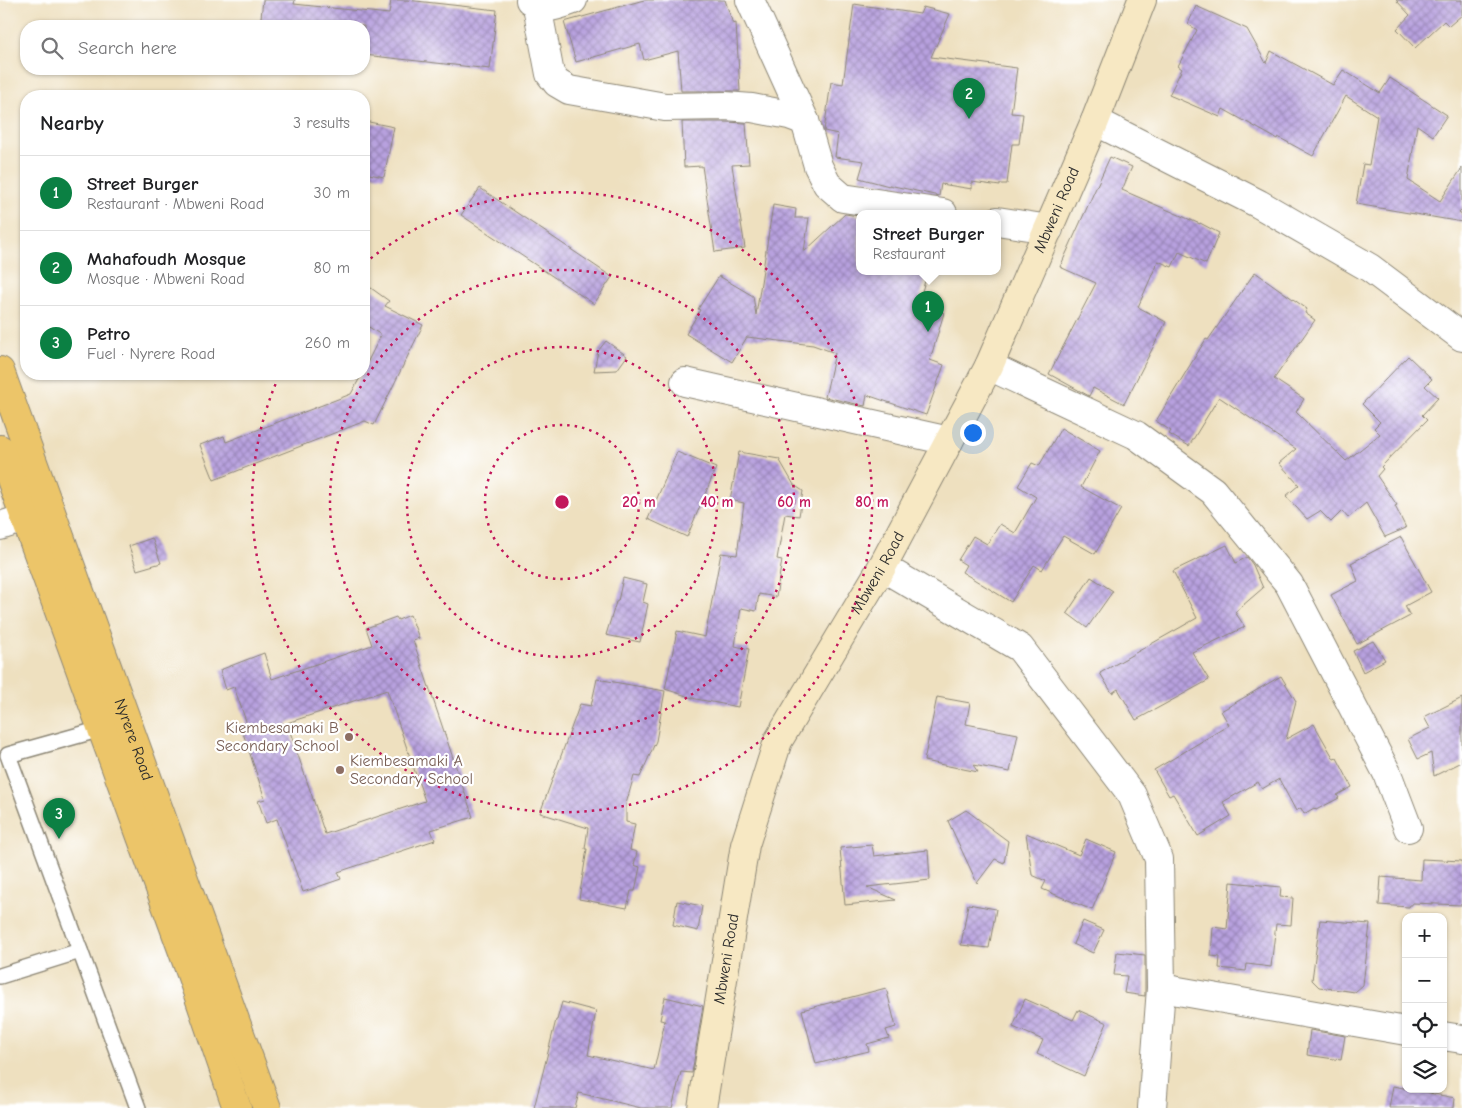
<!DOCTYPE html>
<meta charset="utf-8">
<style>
:root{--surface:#fff;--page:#f2f2f2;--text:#202124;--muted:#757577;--line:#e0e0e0;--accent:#0b8043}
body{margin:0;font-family:"Comic Neue",sans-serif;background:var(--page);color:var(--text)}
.controls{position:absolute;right:15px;bottom:15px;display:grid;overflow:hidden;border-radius:10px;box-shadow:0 1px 4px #0004}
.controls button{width:45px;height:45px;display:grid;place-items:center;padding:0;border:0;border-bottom:1px solid var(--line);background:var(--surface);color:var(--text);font:25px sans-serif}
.you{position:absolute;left:972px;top:432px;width:18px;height:18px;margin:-12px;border:4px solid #fff;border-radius:50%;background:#1a73e8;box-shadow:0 0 0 8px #1a73e833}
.badge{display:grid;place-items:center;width:32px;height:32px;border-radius:50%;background:var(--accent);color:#fff;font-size:16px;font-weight:700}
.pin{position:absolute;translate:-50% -41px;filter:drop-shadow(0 1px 2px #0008)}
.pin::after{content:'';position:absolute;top:26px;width:18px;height:15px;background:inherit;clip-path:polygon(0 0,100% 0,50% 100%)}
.popup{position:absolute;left:856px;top:210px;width:145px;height:65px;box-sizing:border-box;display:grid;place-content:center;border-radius:10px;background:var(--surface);filter:drop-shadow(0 1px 4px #0005);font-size:16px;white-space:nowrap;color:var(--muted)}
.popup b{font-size:19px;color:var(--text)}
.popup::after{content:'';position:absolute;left:50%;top:100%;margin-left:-10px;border:10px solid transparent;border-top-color:var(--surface)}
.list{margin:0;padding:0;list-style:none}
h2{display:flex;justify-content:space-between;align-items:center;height:65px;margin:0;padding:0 20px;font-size:21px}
h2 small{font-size:16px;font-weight:400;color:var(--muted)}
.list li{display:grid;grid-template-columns:32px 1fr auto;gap:15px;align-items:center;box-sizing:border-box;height:75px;padding:0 20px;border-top:1px solid var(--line)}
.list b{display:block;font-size:19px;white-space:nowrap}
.list p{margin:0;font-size:16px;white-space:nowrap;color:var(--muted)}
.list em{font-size:16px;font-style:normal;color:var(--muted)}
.icon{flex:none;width:28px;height:28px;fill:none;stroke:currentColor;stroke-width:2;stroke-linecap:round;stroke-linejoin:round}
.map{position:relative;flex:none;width:1462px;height:1108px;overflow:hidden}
.search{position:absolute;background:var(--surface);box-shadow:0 1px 4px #0004;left:20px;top:20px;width:350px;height:55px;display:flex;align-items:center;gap:12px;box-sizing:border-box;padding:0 18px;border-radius:20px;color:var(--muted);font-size:19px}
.panel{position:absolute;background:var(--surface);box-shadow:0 1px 4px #0004;left:20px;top:90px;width:350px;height:290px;border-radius:20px}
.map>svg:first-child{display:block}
.building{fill:url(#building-cross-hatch);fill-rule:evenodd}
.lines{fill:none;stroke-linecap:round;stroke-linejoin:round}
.lane-casing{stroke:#8c8675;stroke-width:18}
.street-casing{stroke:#8c8675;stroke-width:30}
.secondary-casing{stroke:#8c8675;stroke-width:30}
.primary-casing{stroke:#8c8675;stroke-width:30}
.lane{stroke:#fff;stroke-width:15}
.street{stroke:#fff;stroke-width:28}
.secondary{stroke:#f7e8c3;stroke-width:28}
.primary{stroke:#ecc569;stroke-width:28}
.ring{fill:none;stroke:#c2185b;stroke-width:2.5;stroke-dasharray:2.5 5}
.education-dot{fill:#8d6e63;stroke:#fff;stroke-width:2}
.labels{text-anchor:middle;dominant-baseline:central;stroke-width:4.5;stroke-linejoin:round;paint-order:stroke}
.street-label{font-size:16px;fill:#2b2b2b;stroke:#fff}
.education-label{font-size:16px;fill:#785e54;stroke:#fff;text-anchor:end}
.centre{fill:#c2185b;stroke:#fff;stroke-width:2.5}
.ring-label{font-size:15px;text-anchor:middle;font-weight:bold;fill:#c2185b;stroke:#fff;stroke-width:4.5;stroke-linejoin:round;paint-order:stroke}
</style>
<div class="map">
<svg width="1462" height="1108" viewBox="0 0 1462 1108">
<defs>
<pattern id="building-cross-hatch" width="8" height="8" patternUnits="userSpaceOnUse" patternTransform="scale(1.25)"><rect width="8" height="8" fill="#b8a1df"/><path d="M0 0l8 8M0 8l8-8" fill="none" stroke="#9683b5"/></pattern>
</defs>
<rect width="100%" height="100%" fill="#fff"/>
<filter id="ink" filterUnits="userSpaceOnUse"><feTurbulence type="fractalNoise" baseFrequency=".02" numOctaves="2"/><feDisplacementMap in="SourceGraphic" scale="10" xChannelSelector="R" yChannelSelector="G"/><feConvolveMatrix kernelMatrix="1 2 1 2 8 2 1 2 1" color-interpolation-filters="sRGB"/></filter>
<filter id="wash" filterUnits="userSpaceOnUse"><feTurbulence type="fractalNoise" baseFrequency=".0096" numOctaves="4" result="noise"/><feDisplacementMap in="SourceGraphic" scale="20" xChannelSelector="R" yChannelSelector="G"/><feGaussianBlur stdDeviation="1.12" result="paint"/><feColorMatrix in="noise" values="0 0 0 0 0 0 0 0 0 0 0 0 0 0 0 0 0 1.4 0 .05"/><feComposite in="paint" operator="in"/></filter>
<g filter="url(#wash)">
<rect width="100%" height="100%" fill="#eee0bf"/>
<g id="blocks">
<g class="building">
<polygon points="263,0 295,0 294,4 389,14 391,0 407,0 497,10 490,69 364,55 364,26 260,26"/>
<polygon points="644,0 725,0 733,24 736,23 740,91 681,91 678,51 644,60 640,44 576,62 564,22"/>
<polygon points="1396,0 1462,0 1462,15 1449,26 1444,21 1415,48 1397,29 1410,15"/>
<polygon points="854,4 920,14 923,7 950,14 931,57 1017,68 1011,113 1023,114 1019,144 1012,144 1007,184 1000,184 1000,186 972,182 972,189 941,184 939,196 889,185 889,186 859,178 864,161 835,157 838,134 824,131 831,82 843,84"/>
<polygon points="1196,6 1247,29 1266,63 1271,51 1333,85 1343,70 1380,93 1390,78 1447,115 1433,136 1417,125 1408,180 1440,201 1462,168 1462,210 1459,213 1462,215 1462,222 1356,204 1363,164 1369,165 1377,116 1346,96 1313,156 1278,137 1277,139 1223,109 1220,117 1169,95 1182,69 1178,66 1197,30 1188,24"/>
<polygon points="364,121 394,127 384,177 364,173"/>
<polygon points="682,122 725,122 746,123 749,164 732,165 745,248 715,252 702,166 684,167"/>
<polygon points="1110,157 1132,167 1122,190 1200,224 1200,223 1219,233 1206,264 1179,252 1172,267 1158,261 1138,307 1166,322 1124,404 1093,388 1089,396 1049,374 1096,283 1060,267"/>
<polygon points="480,188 612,277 594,304 461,215"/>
<polygon points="773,205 796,209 795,218 809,218 804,252 845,214 859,216 859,271 928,271 918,305 944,313 930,360 944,365 926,415 867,395 865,406 825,397 835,353 813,345 747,337 732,362 686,334 700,310 698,309 719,276 753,296 756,315"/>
<polygon points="1255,272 1307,309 1305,313 1315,320 1274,379 1304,399 1296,412 1346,461 1380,434 1374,428 1380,422 1362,404 1408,356 1432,379 1425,386 1438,398 1422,415 1427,420 1381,467 1383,469 1377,476 1397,505 1395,506 1406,528 1385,537 1366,503 1348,518 1342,511 1331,522 1320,511 1307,519 1286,496 1299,485 1279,463 1296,449 1219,397 1189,446 1169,434 1171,431 1156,421 1206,339 1208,340"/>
<polygon points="364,283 389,301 385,306 423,325 374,425 365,421 214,480 200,445 224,436 226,442 351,394 362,374 364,374 364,369 381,335 369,327 364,334"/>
<polygon points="606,341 627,356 617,370 594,371 598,351"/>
<polygon points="1061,428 1100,451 1081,487 1121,509 1095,554 1063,536 1042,570 1034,565 1011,602 962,572 966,565 958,560 973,536 987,544 1000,524 1015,533 1036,497 1018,486 1032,463 1039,466"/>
<polygon points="677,452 716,468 687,537 648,519"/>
<polygon points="739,452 779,459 794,485 803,491 799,516 785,514 777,559 782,560 776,597 759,594 756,611 741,608 735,646 749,649 738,707 696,699 665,689 677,631 705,637 721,553 737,555 744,503 730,500"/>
<polygon points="1401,537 1431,592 1405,606 1410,616 1357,644 1331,595 1358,581 1351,563"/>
<polygon points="152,538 161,563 137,570 129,546"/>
<polygon points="1227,545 1236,563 1247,557 1253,565 1263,588 1235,612 1245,627 1192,652 1209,680 1136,720 1118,689 1112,693 1100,673 1197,618 1173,571"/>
<polygon points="1091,577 1113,591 1087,628 1067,613"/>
<polygon points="623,578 647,584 643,602 648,604 640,642 606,635 616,602 618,601"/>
<path d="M410 615 419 638 413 640 473 817 431 830 435 840 338 872 341 879 303 892 277 819 266 823 258 801 265 799 241 727 247 724 234 687 226 690 220 670 264 653 272 679 372 645 366 628 396 617 398 620ZM387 690 425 801 325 834 287 723Z"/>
<polygon points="1373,641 1385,660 1363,672 1353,651"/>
<polygon points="1281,676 1296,701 1286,739 1314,724 1334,759 1337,758 1352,787 1337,795 1339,798 1316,810 1314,808 1304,814 1301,808 1296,811 1279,779 1262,789 1258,782 1223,802 1231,816 1198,836 1173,794 1169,796 1154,770 1229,725 1221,711"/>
<polygon points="597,679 665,691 656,741 640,777 634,776 626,804 626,822 635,824 630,850 637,852 634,865 640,867 635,891 631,891 627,908 579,899 587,849 585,849 588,828 540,813 580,704 591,706"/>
<polygon points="937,697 970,703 966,724 1018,734 1010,772 973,765 978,772 924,761"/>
<polygon points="1462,698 1462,762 1434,776 1431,753 1418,759 1408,739 1430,728 1424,717"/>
<polygon points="966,810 1008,841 1004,863 995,859 977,883 948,821"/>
<polygon points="1026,833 1079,855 1086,839 1116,852 1092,910 1042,889 1046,881 1032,875"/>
<polygon points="872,845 874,856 928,850 930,880 867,887 896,900 845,905 840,848"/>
<polygon points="1422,859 1462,861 1462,905 1412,903 1412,905 1410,905 1409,907 1379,905 1381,877 1421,880"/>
<polygon points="1231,882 1281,887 1280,897 1293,898 1291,925 1276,924 1271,967 1247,964 1246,971 1219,968 1220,957 1211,956 1213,927 1227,929"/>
<polygon points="677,901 702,906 698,931 673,925"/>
<polygon points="968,904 996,909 989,948 961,945"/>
<polygon points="1320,920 1370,924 1363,985 1355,992 1319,987 1312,980"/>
<polygon points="1083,921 1104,930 1093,953 1073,944"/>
<polygon points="1117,952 1145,955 1145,996 1124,993 1127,976 1114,975"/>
<polygon points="886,988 896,1027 886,1030 889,1038 867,1044 869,1051 816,1064 802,1010"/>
<polygon points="665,997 703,1006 692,1073 681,1072 672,1108 641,1108 579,1093 575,1108 534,1108 556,1020 557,1020 562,1002 596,1011 588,1055 654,1070 665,1021 660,1020"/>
<polygon points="1025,999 1073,1020 1078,1010 1107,1023 1084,1076 1037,1054 1043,1040 1013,1027"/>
<polygon points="1310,1030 1345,1036 1341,1060 1307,1055"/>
<polygon points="1393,1086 1455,1098 1454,1108 1389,1108"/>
</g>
</g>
</g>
<g filter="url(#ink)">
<use href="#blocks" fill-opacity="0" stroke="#8c8675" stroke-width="1"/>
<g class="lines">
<defs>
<g id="lane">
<polyline points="101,729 8,755 138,1108"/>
<polyline points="0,976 80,951"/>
</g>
<g id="street">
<path d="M530 0C545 12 556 6 573 0"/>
<polyline points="750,0 805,121 818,166 827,184 843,198 943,213"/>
<polyline points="537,6 550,74 557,83 569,90 665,107 725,106 752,108 789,115 805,121"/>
<polyline points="1095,121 1259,204 1370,268 1462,337"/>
<polyline points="997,221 1049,229"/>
<polyline points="989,366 1136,435 1213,491 1289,584 1387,773 1408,828"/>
<polyline points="685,382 949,441"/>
<polyline points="0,526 47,511"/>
<polyline points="882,567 1020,648 1132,795 1159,859 1161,988 1152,1108"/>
<polyline points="1161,988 1406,1031"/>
<polyline points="1443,1036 1462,1039"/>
</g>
<g id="secondary">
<path id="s1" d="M702 1108 745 845 778 741 882 567 989 366 1095 121 1142 0"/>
</g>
<g id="primary">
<path id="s2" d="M0 371 267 1108"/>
<polyline points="0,449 191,974 237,1108"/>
</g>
</defs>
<use href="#lane" class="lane-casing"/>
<use href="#street" class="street-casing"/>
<use href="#secondary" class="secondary-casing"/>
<use href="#primary" class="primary-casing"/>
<use href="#lane" class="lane"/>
<use href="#street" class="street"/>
<use href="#secondary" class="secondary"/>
<use href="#primary" class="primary"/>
</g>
</g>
<g class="ring">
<circle cx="562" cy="502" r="77"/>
<circle cx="562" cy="502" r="155"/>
<circle cx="562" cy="502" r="232"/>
<path d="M365 263A310 310 0 1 1 279 376"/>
</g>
<g class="education-dot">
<circle cx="349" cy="737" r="5"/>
<circle cx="340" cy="770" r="5"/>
</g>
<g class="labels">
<g class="street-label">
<text stroke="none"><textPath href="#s1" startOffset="976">Mbweni Road</textPath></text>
<text stroke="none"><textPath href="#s1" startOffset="571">Mbweni Road</textPath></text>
<text stroke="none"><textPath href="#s2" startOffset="392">Nyrere Road</textPath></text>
<text stroke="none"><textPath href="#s1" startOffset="151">Mbweni Road</textPath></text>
</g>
<g class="education-label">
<text x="339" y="728">Kiembesamaki B<tspan x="339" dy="18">Secondary School</tspan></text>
<text x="350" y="761" text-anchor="start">Kiembesamaki A<tspan x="350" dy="18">Secondary School</tspan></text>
</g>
</g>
<circle cx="562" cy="502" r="8" class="centre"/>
<g class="ring-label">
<text x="639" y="507">20 m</text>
<text x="717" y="507">40 m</text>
<text x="794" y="507">60 m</text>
<text x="872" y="507">80 m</text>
</g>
</svg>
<div class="controls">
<button>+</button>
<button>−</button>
<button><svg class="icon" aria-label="locate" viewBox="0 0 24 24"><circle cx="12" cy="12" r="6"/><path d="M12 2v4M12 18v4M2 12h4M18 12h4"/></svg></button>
<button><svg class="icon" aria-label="layers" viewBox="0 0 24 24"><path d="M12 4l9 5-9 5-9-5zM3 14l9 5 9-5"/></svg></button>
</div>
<div class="you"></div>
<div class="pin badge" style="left:928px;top:332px">1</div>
<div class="popup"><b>Street Burger</b>Restaurant</div>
<div class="pin badge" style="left:969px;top:119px">2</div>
<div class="pin badge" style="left:59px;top:839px">3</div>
<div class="search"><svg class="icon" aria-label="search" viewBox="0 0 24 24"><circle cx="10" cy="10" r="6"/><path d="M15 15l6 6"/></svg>Search here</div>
<section class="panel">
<h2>Nearby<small>3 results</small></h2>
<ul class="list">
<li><span class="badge">1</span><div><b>Street Burger</b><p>Restaurant · Mbweni Road</p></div><em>30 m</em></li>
<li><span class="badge">2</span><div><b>Mahafoudh Mosque</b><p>Mosque · Mbweni Road</p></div><em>80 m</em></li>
<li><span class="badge">3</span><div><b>Petro</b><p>Fuel · Nyrere Road</p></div><em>260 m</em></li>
</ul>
</section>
</div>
